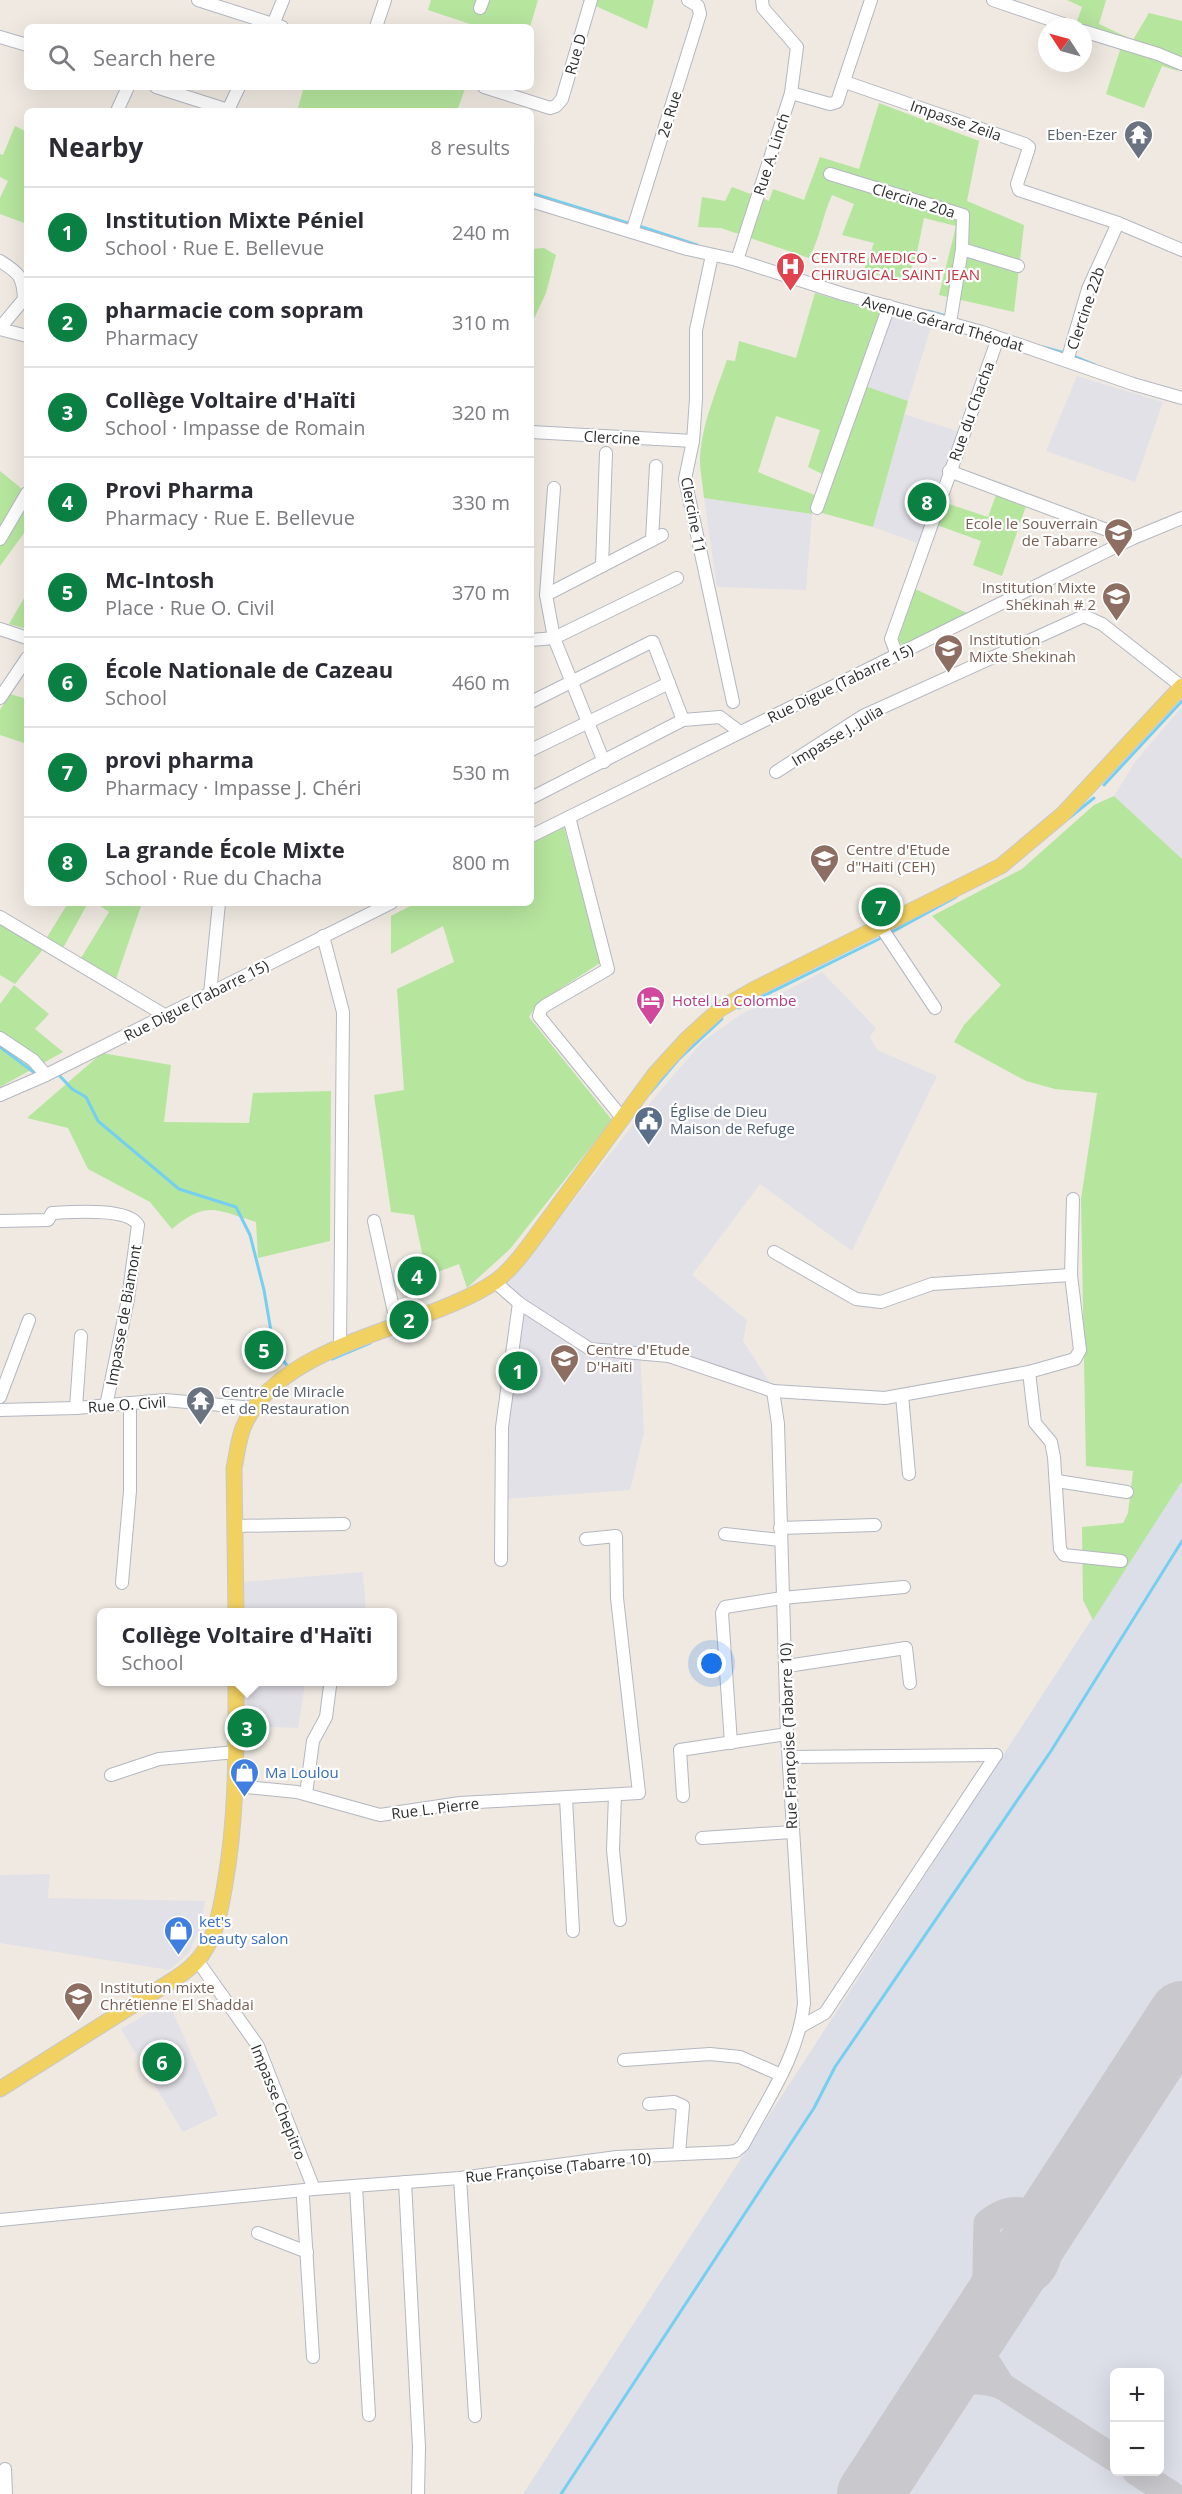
<!DOCTYPE html>
<meta charset="utf-8">
<style>
:root{--surface:#fff;--page:#f7f7f7;--text:#2b2b33;--muted:#7c7c81;--line:#e1e1e2;--accent:#0b8043}
body{margin:0;font-family:"Open Sans",sans-serif;background:var(--page);color:var(--text)}
.controls{position:absolute;right:18px;bottom:18px;display:grid;overflow:hidden;border-radius:9px;box-shadow:0 6px 24px #0002}
.controls button{width:54px;height:54px;display:grid;place-items:center;padding:0;border:0;border-bottom:2px solid var(--line);background:var(--surface);color:var(--text);font:30px sans-serif}
.compass{position:absolute;left:1038px;top:18px;width:54px;height:54px;border-radius:50%;background:var(--surface);box-shadow:0 6px 24px #0002;rotate:306deg}
.you{position:absolute;left:712px;top:1664px;width:21px;height:21px;margin:-15px;border:4px solid #fff;border-radius:50%;background:#1a73e8;box-shadow:0 0 0 9px #1a73e833}
.badge{display:grid;place-items:center;width:39px;height:39px;border-radius:50%;background:var(--accent);color:#fff;font-size:20px;font-weight:700}
.pin{position:absolute;translate:-50% -50%;border:3px solid #fff;box-shadow:0 2px 6px #0006}
.popup{position:absolute;left:97px;top:1608px;width:300px;height:78px;box-sizing:border-box;display:grid;place-content:center;border-radius:9px;background:var(--surface);filter:drop-shadow(0 2px 4px #0005);font-size:20px;white-space:nowrap;color:var(--muted)}
.popup b{font-size:22px;color:var(--text)}
.popup::after{content:'';position:absolute;left:50%;top:100%;margin-left:-12px;border:12px solid transparent;border-top-color:var(--surface)}
.list{margin:0;padding:0;list-style:none}
h2{display:flex;justify-content:space-between;align-items:center;height:78px;margin:0;padding:0 24px;font-size:26px}
h2 small{font-size:20px;font-weight:400;color:var(--muted)}
.list li{display:grid;grid-template-columns:39px 1fr auto;gap:18px;align-items:center;box-sizing:border-box;height:90px;padding:0 24px;border-top:2px solid var(--line)}
.list b{display:block;font-size:22px;white-space:nowrap}
.list p{margin:0;font-size:20px;white-space:nowrap;color:var(--muted)}
.list em{font-size:20px;font-style:normal;color:var(--muted)}
.icon{flex:none;width:33px;height:33px;fill:none;stroke:currentColor;stroke-width:2;stroke-linecap:round;stroke-linejoin:round}
.map{position:relative;flex:none;width:1182px;height:2494px;overflow:hidden}
.search{position:absolute;background:var(--surface);box-shadow:0 6px 24px #0002;left:24px;top:24px;width:510px;height:66px;display:flex;align-items:center;gap:15px;box-sizing:border-box;padding:0 21px;border-radius:9px;color:var(--muted);font-size:22px}
.panel{position:absolute;background:var(--surface);box-shadow:0 6px 24px #0002;left:24px;top:108px;width:510px;height:798px;border-radius:9px}
.map>svg:first-child{display:block}
.industrial{fill:#e3e1e8}
.airport{fill:#dcdee8;fill-rule:evenodd}
.green{fill:#b6e59e}
.lines{fill:none;stroke-linecap:round;stroke-linejoin:round}
.stream{stroke:#75cff0;stroke-width:3}
.taxiway{stroke:#c9c8cc;stroke-width:27}
.runway{stroke:#c9c8cc;stroke-width:66}
.minor-casing{stroke:#b4b7c1;stroke-width:14}
.major-casing{stroke:#c9c9c9;stroke-width:17}
.minor{stroke:#fff;stroke-width:12}
.major{stroke:#f2d163;stroke-width:15}
.labels{text-anchor:middle;dominant-baseline:central;stroke-width:4.5;stroke-linejoin:round;paint-order:stroke}
.street-label{font-size:15px;fill:#2e2e2e;stroke:#fff}
.worship-label{font-size:15px;fill:#5b616d;stroke:#fff;text-anchor:end}
.health-label{font-size:15px;fill:#be3a42;stroke:#fff;text-anchor:start}
.education-label{font-size:15px;fill:#785e54;stroke:#fff;text-anchor:start}
.hotel-label{font-size:15px;fill:#b23c85;stroke:#fff;text-anchor:start}
.service-label{font-size:15px;fill:#4e5e75;stroke:#fff;text-anchor:start}
.shop-label{font-size:15px;fill:#366cbe;stroke:#fff;text-anchor:start}
</style>
<div class="map">
<svg width="1182" height="2494" viewBox="0 0 1182 2494">
<rect width="100%" height="100%" fill="#efe9e1"/>
<g class="industrial">
<polygon points="889,316 931,327 908,401 865,386"/>
<polygon points="1077,376 1163,402 1135,482 1046,451"/>
<polygon points="904,414 960,432 920,544 873,527"/>
<polygon points="704,498 812,514 806,590 717,587"/>
<polygon points="1182,707 1182,859 1114,796 1135,762"/>
<polygon points="822,972 876,1028 870,1037 877,1050 937,1076 852,1251 760,1184 692,1275 747,1320 743,1341 772,1386 671,1349 640,1349 644,1433 630,1490 503,1499 501,1445 522,1302 502,1287 511,1280 654,1098 703,1041 740,1015"/>
<polygon points="363,1572 366,1612 244,1612 244,1582"/>
<polygon points="245,1682 324,1682 305,1684 298,1728 246,1726"/>
<polygon points="50,1874 48,1898 205,1901 200,1928 189,1953 169,1970 0,1943 0,1875"/>
<polygon points="168,2001 218,2115 183,2132 121,2029"/>
</g>
<path class="airport" d="M1182 1480V2494H523ZM1114 2372H1160V2472H1114Z"/>
<g class="green">
<polygon points="431,0 538,0 530,27 479,27 428,10"/>
<polygon points="582,0 654,0 647,29"/>
<polygon points="1067,0 1106,0 1099,24 1133,40 1149,13 1182,21 1182,55 1178,71 1162,66 1144,108 1106,94 1120,50 1083,35 1083,27 1075,27 1082,7"/>
<polygon points="304,87 457,87 465,89 457,111 297,111"/>
<path d="M879 103 979 141 967 201 1024 225 1014 312 939 295 956 226 924 218 915 262 903 280 863 272 874 243 842 235 854 204 832 195C822 217 821 236 809 258L721 228 698 227 702 197 725 201 732 187 769 201 773 189 804 200 820 157 859 169Z"/>
<polygon points="15,126 27,132 27,224 0,214 0,198 8,181 0,177 0,154 3,155"/>
<polygon points="544,248 556,255 546,293 531,325 531,249"/>
<path d="M815 293 880 312 824 475 808 467 820 430 776 416 758 472 817 496 812 514 704 498C703 485 700 472 700 460 701 426 716 392 727 360L735 361 739 341 796 358Z"/>
<polygon points="865,386 908,401 873,527 822,513"/>
<polygon points="0,471 27,493 27,529 0,566"/>
<polygon points="996,495 1026,506 1002,576 973,565 981,541 937,525 946,503 988,517"/>
<polygon points="915,589 967,613 903,646 898,641"/>
<polygon points="27,593 27,629 9,624"/>
<polygon points="10,694 27,699 27,744 0,735 0,710"/>
<polygon points="1114,796 1182,859 1182,1481 1093,1620 1083,1600 1082,1527 1123,1523 1128,1513 1133,1471 1086,1466 1081,1199 1097,1093 1055,1089 1026,1081 954,1042 964,1025 1001,985 932,916 1022,869 1094,805"/>
<polygon points="564,827 600,963 538,1003 529,1017 612,1120 510,1249 467,1288 459,1264 427,1276 414,1215 391,1212 374,1095 404,1090 397,989 454,962 443,926 391,954 391,916 416,903 531,903 531,844"/>
<polygon points="68,903 88,903 63,948 46,939"/>
<polygon points="101,903 142,903 116,979 81,958 109,912 99,905"/>
<polygon points="0,921 44,948 15,984 0,975"/>
<polygon points="14,985 49,1014 35,1029 63,1052 0,1087 0,1004"/>
<path d="M102 1053 171 1065 164 1122 249 1123 253 1093 331 1091 330 1241 258 1258 256 1222C216 1210 207 1200 172 1229L150 1202 88 1169 68 1128 27 1118Z"/>
</g>
<g class="lines">
<g class="stream">
<polyline points="531,193 631,224"/>
<polyline points="639,226 697,245"/>
<polyline points="928,311 947,316"/>
<polyline points="1043,347 1065,353"/>
<polyline points="1073,356 1095,365"/>
<polyline points="1104,785 1182,701"/>
<polyline points="1069,818 1094,798"/>
<polyline points="892,932 956,897"/>
<polyline points="739,1008 881,938"/>
<polyline points="0,1047 36,1074"/>
<polyline points="58,1074 72,1089 86,1097 98,1121 179,1189 236,1207 250,1235 264,1290 274,1349 289,1368"/>
<polyline points="650,1093 678,1060 722,1019"/>
<polyline points="332,1359 370,1343"/>
<polyline points="561,2494 814,2108 835,2067 1051,1751 1182,1541"/>
</g>
<g class="taxiway">
<path d="M1002 2291C1013 2287 1027 2285 1036 2277 1068 2249 1034 2183 987 2223L985 2317 982 2333V2346L986 2361 1002 2386"/>
<path d="M940 2386C963 2381 980 2378 1002 2386L1114 2458"/>
<polyline points="1136,2472 1171,2494"/>
</g>
<polyline class="runway" points="870,2494 1182,2014"/>
<defs>
<g id="minor">
<polyline points="198,0 282,27"/>
<polyline points="762,0 763,8 797,47 791,93"/>
<polyline points="993,0 1072,27"/>
<polyline points="480,8 483,0"/>
<polyline points="272,27 283,0"/>
<polyline points="376,27 385,0"/>
<polyline points="1083,31 1158,54 1182,64"/>
<polyline points="0,37 27,45"/>
<polyline points="845,82 1025,144 1029,147 1028,151 1017,184 1019,190 1118,223 1182,250"/>
<polyline points="156,87 231,111"/>
<polyline points="484,87 550,108 556,106 562,99 591,0"/>
<polyline points="228,110 239,87"/>
<polyline points="117,111 128,87"/>
<polyline points="830,174 963,215 962,249 950,323"/>
<polyline points="531,201 687,249 737,260 843,294 982,332 1133,384 1182,398"/>
<polyline points="632,232 700,14 698,6 688,0"/>
<polyline points="962,249 1018,266"/>
<polyline points="712,255 696,330 696,399 693,441 685,479 733,702"/>
<polyline points="737,260 791,93 830,104 837,102 871,0"/>
<path d="M0 261C19 273 23 276 24 299L0 328"/>
<polyline points="0,329 27,336"/>
<polyline points="1067,361 1088,289 1118,223"/>
<polyline points="531,432 693,441"/>
<polyline points="949,471 1131,539"/>
<polyline points="554,488 546,595 554,638 604,762"/>
<polyline points="817,508 889,306"/>
<polyline points="0,539 27,493"/>
<polyline points="652,540 656,466"/>
<polyline points="602,566 606,453"/>
<polyline points="546,595 662,535"/>
<polyline points="0,629 27,638"/>
<polyline points="531,640 554,638 677,578"/>
<polyline points="897,655 891,639 998,338"/>
<polyline points="0,698 27,658"/>
<polyline points="531,702 651,642 653,642 683,720"/>
<polyline points="531,750 669,683"/>
<polyline points="776,772 863,716 1084,616 1102,624 1181,686"/>
<polyline points="531,798 683,720 720,717 740,732"/>
<polyline points="569,817 608,969 546,1005 541,1009 539,1016 623,1119"/>
<polyline points="531,836 1131,539 1182,518"/>
<polyline points="0,917 166,1016"/>
<polyline points="881,927 935,1008"/>
<polyline points="323,936 343,1012 340,1348"/>
<polyline points="210,994 219,903"/>
<polyline points="0,1038 33,1060 46,1075"/>
<polyline points="0,1095 46,1075 391,903"/>
<path d="M0 1221 48 1220 52 1213C71 1212 128 1207 138 1225L128 1299 106 1406"/>
<polyline points="374,1221 397,1326"/>
<polyline points="774,1252 856,1299 881,1302 932,1284 1071,1275"/>
<polyline points="495,1282 519,1303 590,1349 669,1356 773,1391 885,1398 1029,1372 1075,1359 1080,1350 1071,1275 1073,1199"/>
<polyline points="1029,1372 1035,1423 1051,1442 1054,1457 1060,1549 1064,1555 1121,1561"/>
<polyline points="902,1395 909,1474"/>
<polyline points="0,1397 29,1320"/>
<polyline points="76,1408 81,1336"/>
<polyline points="0,1410 76,1408 165,1400 254,1408"/>
<polyline points="1057,1481 1127,1492"/>
<polyline points="235,1526 344,1524"/>
<polyline points="780,1528 875,1525"/>
<polyline points="725,1534 780,1540"/>
<polyline points="501,1560 502,1427 519,1303"/>
<polyline points="122,1583 130,1491 130,1403"/>
<polyline points="787,1666 906,1648 910,1683"/>
<polyline points="731,1743 722,1613 725,1607 782,1598 904,1587"/>
<polyline points="789,1757 996,1755"/>
<polyline points="111,1775 159,1759 236,1752"/>
<polyline points="235,1786 297,1792 380,1815 460,1803 639,1793 617,1598 616,1536 586,1539"/>
<polyline points="306,1794 313,1741 326,1717 330,1686"/>
<polyline points="615,1795 613,1850 620,1920"/>
<polyline points="683,1796 680,1750 787,1734"/>
<polyline points="566,1798 573,1931"/>
<polyline points="702,1838 792,1832"/>
<polyline points="197,1960 258,2046 314,2189"/>
<polyline points="802,2026 825,2013 996,1755"/>
<polyline points="624,2060 710,2054 740,2057 781,2075"/>
<polyline points="649,2104 674,2102 683,2106 679,2154"/>
<polyline points="460,2178 475,2416"/>
<polyline points="405,2182 419,2447 418,2494"/>
<polyline points="356,2186 369,2415"/>
<polyline points="303,2198 313,2357"/>
<path d="M0 2220 314 2189 460 2178 617 2157 728 2152 736 2151 743 2145C767 2100 799 2055 804 2003L787 1734 778 1424 773 1391"/>
<polyline points="258,2233 307,2252"/>
<polyline points="5,2469 6,2494"/>
</g>
<g id="major">
<path d="M236 1612 234 1468C237 1455 238 1441 243 1428 278 1341 425 1330 496 1281 508 1272 518 1260 527 1248L655 1074 687 1039 720 1009 753 990 1001 866 1063 814 1182 686"/>
<path d="M0 2089 165 1985C179 1976 193 1968 203 1953 217 1933 221 1907 225 1884 237 1817 236 1749 236 1682"/>
</g>
</defs>
<use href="#minor" class="minor-casing"/>
<use href="#major" class="major-casing"/>
<use href="#minor" class="minor"/>
<use href="#major" class="major"/>
</g>
<defs>
<symbol id="temple-pin" viewBox="-11 -11 22 30"><path d="M0 17L-7.5 6A9.5 9.5 0 1 1 7.5 6Z" fill="#6b7280" stroke="#fff"/><path d="M0-6L5-2H3V0L6.5 2.5H4V6H1.5V3h-3V6H-4V2.5H-6.5L-3 0V-2H-5Z" fill="#fff"/></symbol>
<symbol id="hospital-pin" viewBox="-11 -11 22 30"><path d="M0 17L-7.5 6A9.5 9.5 0 1 1 7.5 6Z" fill="#e0444e" stroke="#fff"/><path d="M-5-5h3v3.5h4V-5h3V5h-3V1.5h-4V5h-3Z" fill="#fff"/></symbol>
<symbol id="school-pin" viewBox="-11 -11 22 30"><path d="M0 17L-7.5 6A9.5 9.5 0 1 1 7.5 6Z" fill="#8d6e63" stroke="#fff"/><path d="M0-5L7-2L0 1L-7-2ZM-4 1L0 2.5L4 1V4Q0 6-4 4Z" fill="#fff"/></symbol>
<symbol id="hotel-pin" viewBox="-11 -11 22 30"><path d="M0 17L-7.5 6A9.5 9.5 0 1 1 7.5 6Z" fill="#d1479c" stroke="#fff"/><path d="M-6-4.5h1.5V1H6V5H4.5V3h-9V5H-6ZM-4 0a1.8 1.8 0 1 1 3.6 0ZM.5 0V-2.5h3Q6-2.5 6 0Z" fill="#fff"/></symbol>
<symbol id="civic-pin" viewBox="-11 -11 22 30"><path d="M0 17L-7.5 6A9.5 9.5 0 1 1 7.5 6Z" fill="#5c6f8a" stroke="#fff"/><path d="M-.6-6.5H3V-4.5H.6V-3L4-1V1h2V6H-6V1h2V-1L-.6-3ZM-1.2 2.5V6h2.4V2.5Z" fill="#fff"/></symbol>
<symbol id="shop-pin" viewBox="-11 -11 22 30"><path d="M0 17L-7.5 6A9.5 9.5 0 1 1 7.5 6Z" fill="#3f7fe0" stroke="#fff"/><path d="M-5-2.5h2.3a2.7 3.5 0 0 1 5.4 0H5L5.5 6h-11ZM-1.5-2.5h3a1.5 2.3 0 0 0-3 0Z" fill="#fff"/></symbol>
</defs>
<g fill-rule="evenodd">
<use href="#temple-pin" x="1122" y="118" width="33" height="45"/>
<use href="#hospital-pin" x="774" y="250" width="33" height="45"/>
<use href="#school-pin" x="1102" y="516" width="33" height="45"/>
<use href="#school-pin" x="1100" y="580" width="33" height="45"/>
<use href="#school-pin" x="932" y="632" width="33" height="45"/>
<use href="#school-pin" x="808" y="842" width="33" height="45"/>
<use href="#hotel-pin" x="634" y="984" width="33" height="45"/>
<use href="#civic-pin" x="632" y="1104" width="33" height="45"/>
<use href="#school-pin" x="548" y="1342" width="33" height="45"/>
<use href="#temple-pin" x="184" y="1384" width="33" height="45"/>
<use href="#shop-pin" x="228" y="1756" width="33" height="45"/>
<use href="#shop-pin" x="162" y="1914" width="33" height="45"/>
<use href="#school-pin" x="62" y="1980" width="33" height="45"/>
</g>
<g class="labels">
<g class="street-label">
<text transform="translate(575 54) rotate(-74)">Rue D</text>
<text transform="translate(669 114) rotate(-73)">2e Rue</text>
<text transform="translate(956 120) rotate(19)">Impasse Zeila</text>
<text transform="translate(771 154) rotate(-72)">Rue A. Linch</text>
<text transform="translate(914 200) rotate(17)">Clercine 20a</text>
<text transform="translate(1085 308) rotate(-71)">Clercine 22b</text>
<text transform="translate(943 323) rotate(16)">Avenue Gérard Théodat</text>
<text transform="translate(971 411) rotate(-70)">Rue du Chacha</text>
<text transform="translate(612 437) rotate(3)">Clercine</text>
<text transform="translate(694 515) rotate(79)">Clercine 11</text>
<text transform="translate(840 683) rotate(-26)">Rue Digue (Tabarre 15)</text>
<text transform="translate(837 735) rotate(-31)">Impasse J. Julia</text>
<text transform="translate(196 1000) rotate(-27)">Rue Digue (Tabarre 15)</text>
<text transform="translate(123 1315) rotate(-80)">Impasse de Biamont</text>
<text transform="translate(127 1404) rotate(-4)">Rue O. Civil</text>
<text transform="translate(788 1736) rotate(-92)">Rue Françoise (Tabarre 10)</text>
<text transform="translate(435 1808) rotate(-7)">Rue L. Pierre</text>
<text transform="translate(279 2102) rotate(68)">Impasse Chepitro</text>
<text transform="translate(558 2167) rotate(-6)">Rue Françoise (Tabarre 10)</text>
</g>
<g class="worship-label">
<text x="1117" y="134">Eben-Ezer</text>
<text x="221" y="1391" text-anchor="start">Centre de Miracle<tspan x="221" dy="17">et de Restauration</tspan></text>
</g>
<g class="health-label">
<text x="811" y="257">CENTRE MEDICO -<tspan x="811" dy="17">CHIRUGICAL SAINT JEAN</tspan></text>
</g>
<g class="education-label">
<text x="1098" y="523" text-anchor="end">Ecole le Souverrain<tspan x="1098" dy="17">de Tabarre</tspan></text>
<text x="1096" y="587" text-anchor="end">Institution Mixte<tspan x="1096" dy="17">Shekinah # 2</tspan></text>
<text x="969" y="639">Institution<tspan x="969" dy="17">Mixte Shekinah</tspan></text>
<text x="846" y="849">Centre d'Etude<tspan x="846" dy="17">d"Haiti (CEH)</tspan></text>
<text x="586" y="1349">Centre d'Etude<tspan x="586" dy="17">D'Haiti</tspan></text>
<text x="100" y="1987">Institution mixte<tspan x="100" dy="17">Chrétienne El Shaddai</tspan></text>
</g>
<g class="hotel-label">
<text x="672" y="1000">Hotel La Colombe</text>
</g>
<g class="service-label">
<text x="670" y="1111">Église de Dieu<tspan x="670" dy="17">Maison de Refuge</tspan></text>
</g>
<g class="shop-label">
<text x="265" y="1772">Ma Loulou</text>
<text x="199" y="1921">ket's<tspan x="199" dy="17">beauty salon</tspan></text>
</g>
</g>
</svg>
<div class="controls">
<button>+</button>
<button>−</button>
</div>
<svg class="compass" viewBox="-18 -18 36 36"><path d="M0-13l5 13h-10z" fill="#e53935"/><path d="M0 13l5-13h-10z" fill="#7c7c81"/></svg>
<div class="you"></div>
<div class="pin badge" style="left:518px;top:1371px">1</div>
<div class="pin badge" style="left:409px;top:1320px">2</div>
<div class="pin badge" style="left:247px;top:1728px">3</div>
<div class="popup"><b>Collège Voltaire d'Haïti</b>School</div>
<div class="pin badge" style="left:417px;top:1276px">4</div>
<div class="pin badge" style="left:264px;top:1350px">5</div>
<div class="pin badge" style="left:162px;top:2062px">6</div>
<div class="pin badge" style="left:881px;top:907px">7</div>
<div class="pin badge" style="left:927px;top:502px">8</div>
<div class="search"><svg class="icon" aria-label="search" viewBox="0 0 24 24"><circle cx="10" cy="10" r="6"/><path d="M15 15l6 6"/></svg>Search here</div>
<section class="panel">
<h2>Nearby<small>8 results</small></h2>
<ul class="list">
<li><span class="badge">1</span><div><b>Institution Mixte Péniel</b><p>School · Rue E. Bellevue</p></div><em>240 m</em></li>
<li><span class="badge">2</span><div><b>pharmacie com sopram</b><p>Pharmacy</p></div><em>310 m</em></li>
<li><span class="badge">3</span><div><b>Collège Voltaire d'Haïti</b><p>School · Impasse de Romain</p></div><em>320 m</em></li>
<li><span class="badge">4</span><div><b>Provi Pharma</b><p>Pharmacy · Rue E. Bellevue</p></div><em>330 m</em></li>
<li><span class="badge">5</span><div><b>Mc-Intosh</b><p>Place · Rue O. Civil</p></div><em>370 m</em></li>
<li><span class="badge">6</span><div><b>École Nationale de Cazeau</b><p>School</p></div><em>460 m</em></li>
<li><span class="badge">7</span><div><b>provi pharma</b><p>Pharmacy · Impasse J. Chéri</p></div><em>530 m</em></li>
<li><span class="badge">8</span><div><b>La grande École Mixte</b><p>School · Rue du Chacha</p></div><em>800 m</em></li>
</ul>
</section>
</div>
